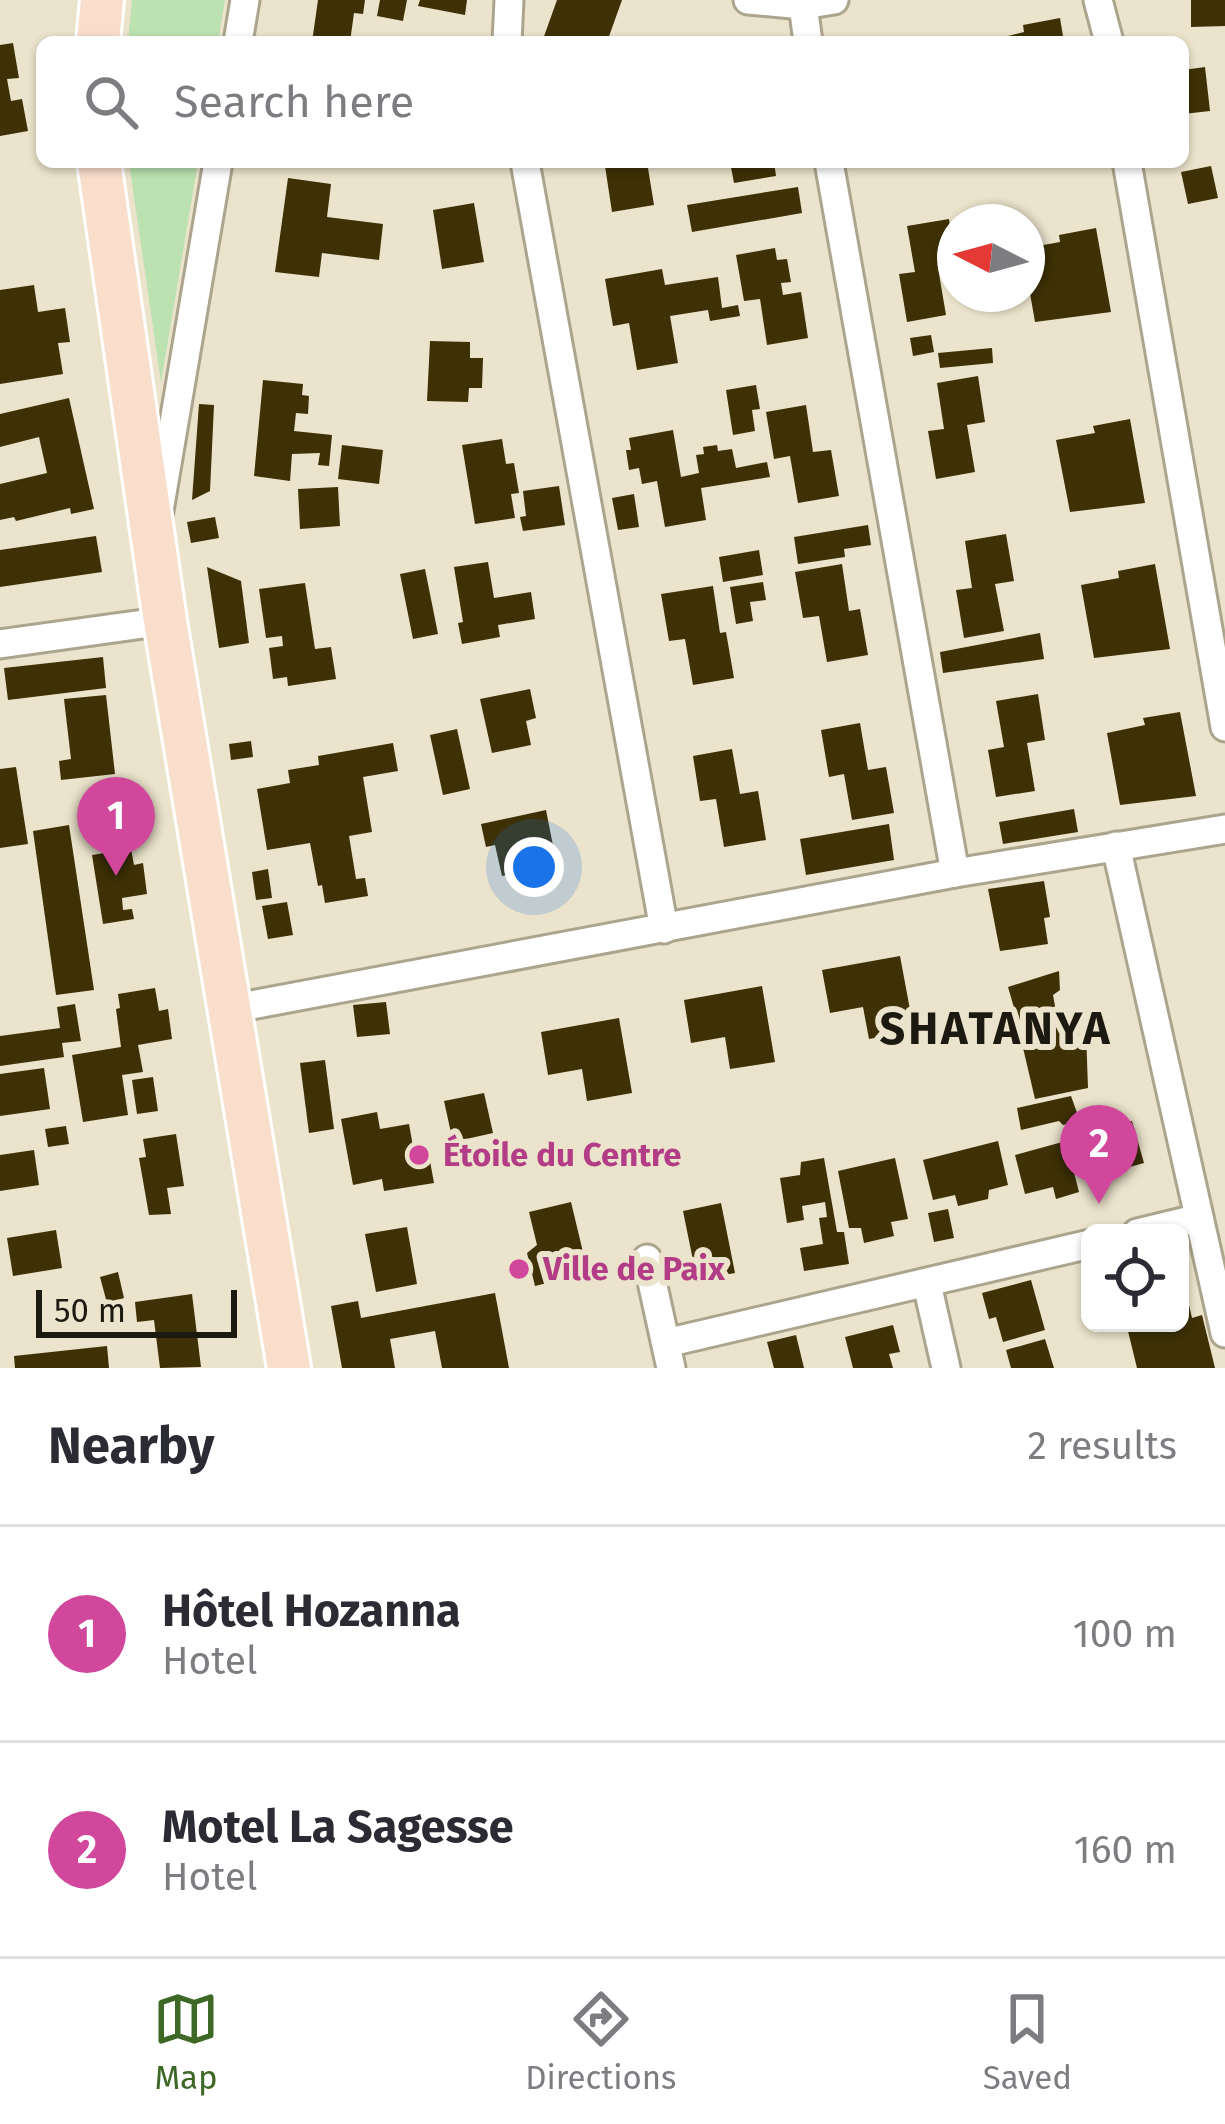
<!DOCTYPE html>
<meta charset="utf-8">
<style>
:root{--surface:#fff;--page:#f7f7f7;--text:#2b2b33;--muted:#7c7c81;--line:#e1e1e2;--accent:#3e6826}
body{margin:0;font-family:"Fira Sans",sans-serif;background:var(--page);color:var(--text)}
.controls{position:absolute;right:36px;bottom:36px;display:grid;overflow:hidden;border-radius:18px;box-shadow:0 3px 9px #0004}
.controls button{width:108px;height:108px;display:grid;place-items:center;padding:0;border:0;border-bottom:3px solid var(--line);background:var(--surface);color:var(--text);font:60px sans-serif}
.compass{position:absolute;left:937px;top:204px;width:108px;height:108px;border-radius:50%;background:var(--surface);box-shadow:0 3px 9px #0004;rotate:276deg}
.scale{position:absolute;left:36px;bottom:30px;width:201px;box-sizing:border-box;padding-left:12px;border:6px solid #1c1910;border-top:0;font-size:33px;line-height:42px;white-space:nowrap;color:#1c1910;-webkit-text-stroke:9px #ebe3cb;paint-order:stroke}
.you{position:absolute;left:534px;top:867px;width:42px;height:42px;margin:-30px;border:9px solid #fff;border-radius:50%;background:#1a73e8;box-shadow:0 0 0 18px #1a73e833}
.badge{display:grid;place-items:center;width:78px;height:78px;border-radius:50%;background:var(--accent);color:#fff;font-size:39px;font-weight:700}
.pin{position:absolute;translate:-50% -99px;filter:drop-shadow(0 3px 6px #0008)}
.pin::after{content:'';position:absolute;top:63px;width:42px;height:36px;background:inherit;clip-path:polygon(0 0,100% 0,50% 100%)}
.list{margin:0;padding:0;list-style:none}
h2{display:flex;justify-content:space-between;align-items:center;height:156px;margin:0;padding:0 48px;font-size:51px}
h2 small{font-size:39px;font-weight:400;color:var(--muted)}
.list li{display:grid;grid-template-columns:78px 1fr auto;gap:36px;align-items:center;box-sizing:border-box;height:216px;padding:0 48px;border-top:3px solid var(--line)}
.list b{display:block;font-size:45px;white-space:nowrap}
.list p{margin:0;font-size:39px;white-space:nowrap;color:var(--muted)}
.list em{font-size:39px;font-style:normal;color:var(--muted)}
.icon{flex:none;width:66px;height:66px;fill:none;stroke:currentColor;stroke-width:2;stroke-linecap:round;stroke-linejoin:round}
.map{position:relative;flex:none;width:1225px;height:1368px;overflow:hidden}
.search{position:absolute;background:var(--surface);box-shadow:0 3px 9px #0004;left:36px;right:36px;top:36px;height:132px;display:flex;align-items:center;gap:30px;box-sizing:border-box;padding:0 42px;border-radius:18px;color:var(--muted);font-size:45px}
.sheet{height:588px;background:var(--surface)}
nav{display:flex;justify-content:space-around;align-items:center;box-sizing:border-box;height:168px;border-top:3px solid var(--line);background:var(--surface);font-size:33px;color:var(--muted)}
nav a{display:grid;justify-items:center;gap:6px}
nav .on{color:var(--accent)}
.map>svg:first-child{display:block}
.green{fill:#bbe2b0}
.building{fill:#3e3106}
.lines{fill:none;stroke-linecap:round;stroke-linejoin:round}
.street-casing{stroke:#aca48d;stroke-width:33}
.primary-casing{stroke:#fff;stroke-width:48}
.street{stroke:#fff;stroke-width:27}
.primary{stroke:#fadecc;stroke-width:42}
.hotel-dot{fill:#d1479c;stroke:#ebe3cb;stroke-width:4.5}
.labels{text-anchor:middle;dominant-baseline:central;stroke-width:12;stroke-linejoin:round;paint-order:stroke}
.hotel-label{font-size:33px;font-weight:bold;fill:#b23c85;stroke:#ebe3cb;text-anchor:start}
.district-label{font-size:45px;font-weight:bold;letter-spacing:3px;fill:#1c1910;stroke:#ebe3cb}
</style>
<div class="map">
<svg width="1225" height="1368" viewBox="0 0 1225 1368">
<rect width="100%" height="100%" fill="#ebe3cb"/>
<g class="green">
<polygon points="132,0 225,0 218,42 128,42"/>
<polygon points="129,162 198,162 161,382"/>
</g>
<g class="building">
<polygon points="318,0 365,0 363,14 354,13 350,42 312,42"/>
<polygon points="380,0 407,0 403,21 377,16"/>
<polygon points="420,0 467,0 465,15 418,6"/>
<polygon points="557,0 622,0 607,42 542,42"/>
<polygon points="1191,0 1225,0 1225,26 1191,27"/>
<polygon points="1060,18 1064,42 984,42 1024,32 1023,25"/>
<polygon points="13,43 19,78 7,79 11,101 22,99 28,131 0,136 0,45"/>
<polygon points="1205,67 1210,111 1183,114 1183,70"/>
<polygon points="588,162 647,162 654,205 612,212 605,166 589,168"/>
<polygon points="730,162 774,162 776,176 734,183"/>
<polygon points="1211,166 1218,198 1188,204 1181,172"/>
<polygon points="288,178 331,184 327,217 383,224 379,260 322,253 319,277 275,272"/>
<polygon points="798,187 802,213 692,232 687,205"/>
<polygon points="474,203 484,262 442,269 433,210"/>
<polygon points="949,219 955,265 938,268 946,315 907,322 899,274 915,272 907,226"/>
<polygon points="1096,228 1111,312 1035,322 1027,276 1027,248 1060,242 1059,235"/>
<polygon points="775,248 777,260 787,259 791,282 781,283 783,295 801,292 808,338 767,345 760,299 744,301 736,255"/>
<polygon points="662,269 665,285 718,277 722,308 738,305 740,316 710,321 708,310 670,316 678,363 637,370 629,323 613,326 605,279"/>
<polygon points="34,285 38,312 65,308 70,342 58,343 63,374 0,384 0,290"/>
<polygon points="931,335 934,352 913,356 910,338"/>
<polygon points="430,341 470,342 470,358 483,358 482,388 469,388 468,402 427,401"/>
<polygon points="992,348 993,363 940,368 938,353"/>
<polygon points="978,376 985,422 967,425 975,472 936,479 928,431 944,429 937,383"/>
<polygon points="263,380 303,384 302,395 309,396 308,414 296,413 294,431 332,435 329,466 318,465 320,453 292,454 290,481 254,476"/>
<polygon points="756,385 760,409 752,410 755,431 733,435 726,390"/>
<polygon points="69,398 94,509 71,514 70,508 16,521 14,517 0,520 0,484 47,473 39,437 0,447 0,414"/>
<polygon points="199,404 214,405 210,491 192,500"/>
<polygon points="806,405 813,452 831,450 839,496 798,503 790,456 774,459 766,412"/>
<polygon points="1130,419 1145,503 1070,512 1056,440 1095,433 1093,426"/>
<polygon points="673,430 681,477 699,473 696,455 704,454 703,447 717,445 718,451 732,449 736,468 767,462 770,477 701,488 706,520 665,527 657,481 642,484 639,468 629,470 626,450 631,450 629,438"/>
<polygon points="502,439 506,464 514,463 519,493 511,494 515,518 475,524 462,445"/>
<polygon points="342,445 383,450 379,484 338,479"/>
<polygon points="559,486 565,525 523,531 520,517 526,516 523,491"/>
<polygon points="338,487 340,526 300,529 298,489"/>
<polygon points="634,494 639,527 618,530 612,498"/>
<polygon points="215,517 219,538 191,543 187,522"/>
<polygon points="868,525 871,545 844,549 845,557 798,564 794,537"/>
<polygon points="1006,534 1014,581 995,584 1004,631 964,638 956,590 972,588 965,541"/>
<polygon points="96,536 102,572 0,587 0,550"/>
<polygon points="759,550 763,575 723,582 719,557"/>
<polygon points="488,562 494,598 531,592 535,619 498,625 500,637 462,644 458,623 463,622 454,567"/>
<polygon points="842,564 849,611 860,609 868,655 827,662 819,616 803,618 795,572"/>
<polygon points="1155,564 1170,649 1094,658 1081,585 1119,578 1118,571"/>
<polygon points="207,567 241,581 249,643 219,648"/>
<polygon points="425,569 438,634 413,639 400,574"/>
<polygon points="763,582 766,600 750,602 753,621 736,624 730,587"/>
<polygon points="305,583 315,649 331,647 336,679 288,686 287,677 273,679 269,648 283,646 282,636 266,638 259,589"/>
<polygon points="713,586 720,633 726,632 734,678 693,685 685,639 669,641 661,594"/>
<polygon points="1040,633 1044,659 943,673 940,652"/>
<polygon points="103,657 106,688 8,700 4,668"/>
<polygon points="530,689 536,718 526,721 531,745 492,753 480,699"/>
<polygon points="1038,694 1045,740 1027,743 1035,791 996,797 988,750 1004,747 996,701"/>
<polygon points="106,695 115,774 61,780 59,761 71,759 64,699"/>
<polygon points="1180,712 1196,796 1120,805 1107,733 1145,725 1143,718"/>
<polygon points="860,723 868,770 886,767 894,813 852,820 844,774 829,777 821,730"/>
<polygon points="457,729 470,789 443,795 430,735"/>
<polygon points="251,741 253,757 231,760 229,744"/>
<polygon points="393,743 398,771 363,777 372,832 349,836 356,879 365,878 368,896 325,903 322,885 318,886 310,843 267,850 257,789 290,783 288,770 319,765 318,756"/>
<polygon points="732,749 740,794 758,791 766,840 724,847 716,799 700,801 693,756"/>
<polygon points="16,767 28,844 0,848 0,769"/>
<polygon points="1074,809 1078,832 1003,844 999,822"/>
<polygon points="546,810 560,881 516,890 512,874 502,876 495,845 486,847 481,824"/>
<polygon points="889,824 894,860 806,875 800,839"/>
<polygon points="69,825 94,990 56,995 33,831"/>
<polygon points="131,849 134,865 143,863 147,894 122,898 123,910 132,909 134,919 103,924 92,855"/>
<polygon points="268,869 272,898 256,900 252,872"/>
<polygon points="1044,881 1050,917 1044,918 1048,944 1000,951 988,889"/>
<polygon points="287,902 293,935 268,939 262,906"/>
<polygon points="900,956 914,1031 869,1039 863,1007 830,1013 822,970"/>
<polygon points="1059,971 1060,990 1053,995 1059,1028 1076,1025 1078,1034 1086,1032 1088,1088 1035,1099 1020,1035 1054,1028 1055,1022 1021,1032 1008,987"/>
<polygon points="762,986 775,1062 730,1069 725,1037 691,1043 684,1000"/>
<polygon points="155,988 159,1011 168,1009 172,1039 138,1045 143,1072 122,1075 128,1115 83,1122 72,1055 121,1047 116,1009 120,1008 118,994"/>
<polygon points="386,1002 390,1034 357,1037 353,1005"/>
<polygon points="75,1004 81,1041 62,1043 64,1057 0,1066 0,1036 60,1028 57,1007"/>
<polygon points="619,1018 632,1093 587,1101 582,1069 548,1075 541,1032"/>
<polygon points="325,1060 334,1129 309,1133 300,1063"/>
<polygon points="44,1068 50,1109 0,1116 0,1074"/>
<polygon points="153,1077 158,1111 137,1114 132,1080"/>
<polygon points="484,1093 493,1133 453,1142 444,1101"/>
<polygon points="1071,1096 1080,1121 1063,1125 1059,1121 1021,1130 1017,1108"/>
<polygon points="377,1112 380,1129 409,1124 414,1152 428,1150 434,1183 384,1191 382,1179 353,1185 341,1119"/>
<polygon points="1132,1121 1144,1163 1108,1173 1095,1131"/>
<polygon points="66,1126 69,1144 48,1147 45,1129"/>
<polygon points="176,1134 184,1186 167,1188 171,1214 149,1215 139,1158 146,1157 143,1139"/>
<polygon points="998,1141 1008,1185 989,1190 988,1199 958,1206 955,1195 933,1200 923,1160"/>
<polygon points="1066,1141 1079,1192 1056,1199 1053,1187 1025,1194 1015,1155"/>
<polygon points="34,1150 39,1185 0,1191 0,1155"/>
<polygon points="824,1158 837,1232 844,1232 849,1264 804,1271 800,1248 823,1244 819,1218 827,1217 825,1202 802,1206 804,1220 787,1223 780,1178 800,1175 801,1162"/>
<polygon points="895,1158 908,1219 891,1222 894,1236 864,1243 861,1228 849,1228 838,1171"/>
<polygon points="571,1202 588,1273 535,1286 527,1253 537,1245 529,1212"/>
<polygon points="721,1203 735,1273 697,1280 683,1211"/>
<polygon points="948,1209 954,1238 934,1242 928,1213"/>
<polygon points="407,1227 417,1284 376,1292 365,1234"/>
<polygon points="56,1230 62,1268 13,1276 7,1238"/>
<polygon points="118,1272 124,1298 107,1303 100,1277"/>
<polygon points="1031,1280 1045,1330 1003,1342 996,1317 989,1319 982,1293"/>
<polygon points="495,1293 509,1368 442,1368 435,1331 390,1339 395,1368 342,1368 331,1306 358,1301 361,1318"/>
<polygon points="192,1294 201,1367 160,1368 154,1320 137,1322 135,1302"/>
<polygon points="1189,1305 1192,1318 1202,1315 1215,1368 1137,1368 1126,1323 1180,1323 1180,1307"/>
<polygon points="893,1325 900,1352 889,1354 893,1368 853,1368 845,1337"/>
<polygon points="796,1335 804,1368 774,1368 767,1342"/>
<polygon points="1045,1339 1054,1368 1011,1368 1006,1350"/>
<polygon points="107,1346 109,1368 15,1368 14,1356"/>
</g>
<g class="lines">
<defs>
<g id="street">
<polyline points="748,0 803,5 834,0"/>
<polyline points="1098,0 1109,42"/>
<polyline points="803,5 808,42"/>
<polyline points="238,42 245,0"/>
<polyline points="507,42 509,0"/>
<polyline points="525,162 664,929"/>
<polyline points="829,162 955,873"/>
<polyline points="1127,162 1225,727"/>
<polyline points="159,511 218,162"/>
<polyline points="0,644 165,621"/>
<polyline points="1116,846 1225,1333"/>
<polyline points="230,1009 955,873 1225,829"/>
<polyline points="1137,1233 1199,1218"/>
<polyline points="647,1259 671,1368"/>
<polyline points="927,1284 946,1368"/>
<polyline points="666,1343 1090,1244"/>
</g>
<g id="primary">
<polyline points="98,42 102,0"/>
<polyline points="99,162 165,621 289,1368"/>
</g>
</defs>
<use href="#street" class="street-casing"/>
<use href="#primary" class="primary-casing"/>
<use href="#street" class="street"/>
<use href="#primary" class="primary"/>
</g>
<g class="hotel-dot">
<circle cx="419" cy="1155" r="12"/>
<circle cx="519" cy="1269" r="12"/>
</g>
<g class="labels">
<g class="hotel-label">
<text x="443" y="1155">Étoile du Centre</text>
<text x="543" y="1269">Ville de Paix</text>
</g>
<g class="district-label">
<text x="996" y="1029">SHATANYA</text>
</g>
</g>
</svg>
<div class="controls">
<button><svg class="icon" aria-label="locate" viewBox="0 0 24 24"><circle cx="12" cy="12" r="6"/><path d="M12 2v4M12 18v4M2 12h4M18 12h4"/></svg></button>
</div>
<svg class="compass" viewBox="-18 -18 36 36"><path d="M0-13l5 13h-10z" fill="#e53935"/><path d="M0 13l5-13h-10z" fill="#7c7c81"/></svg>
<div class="scale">50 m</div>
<div class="you"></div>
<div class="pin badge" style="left:116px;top:876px;background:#d1479c">1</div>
<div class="pin badge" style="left:1099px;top:1204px;background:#d1479c">2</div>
<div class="search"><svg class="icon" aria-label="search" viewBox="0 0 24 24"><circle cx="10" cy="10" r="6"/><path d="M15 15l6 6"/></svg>Search here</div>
</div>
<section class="sheet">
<h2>Nearby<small>2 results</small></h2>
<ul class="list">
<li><span class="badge" style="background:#d1479c">1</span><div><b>Hôtel Hozanna</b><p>Hotel</p></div><em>100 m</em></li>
<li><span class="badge" style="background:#d1479c">2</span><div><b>Motel La Sagesse</b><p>Hotel</p></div><em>160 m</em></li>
</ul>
</section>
<nav>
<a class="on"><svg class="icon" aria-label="map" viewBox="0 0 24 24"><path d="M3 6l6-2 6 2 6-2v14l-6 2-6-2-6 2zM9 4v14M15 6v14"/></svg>Map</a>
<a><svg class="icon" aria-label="directions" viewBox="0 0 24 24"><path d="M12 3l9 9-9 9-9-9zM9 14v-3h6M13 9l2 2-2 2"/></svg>Directions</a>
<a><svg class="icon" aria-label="saved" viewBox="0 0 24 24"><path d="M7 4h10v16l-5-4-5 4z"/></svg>Saved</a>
</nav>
